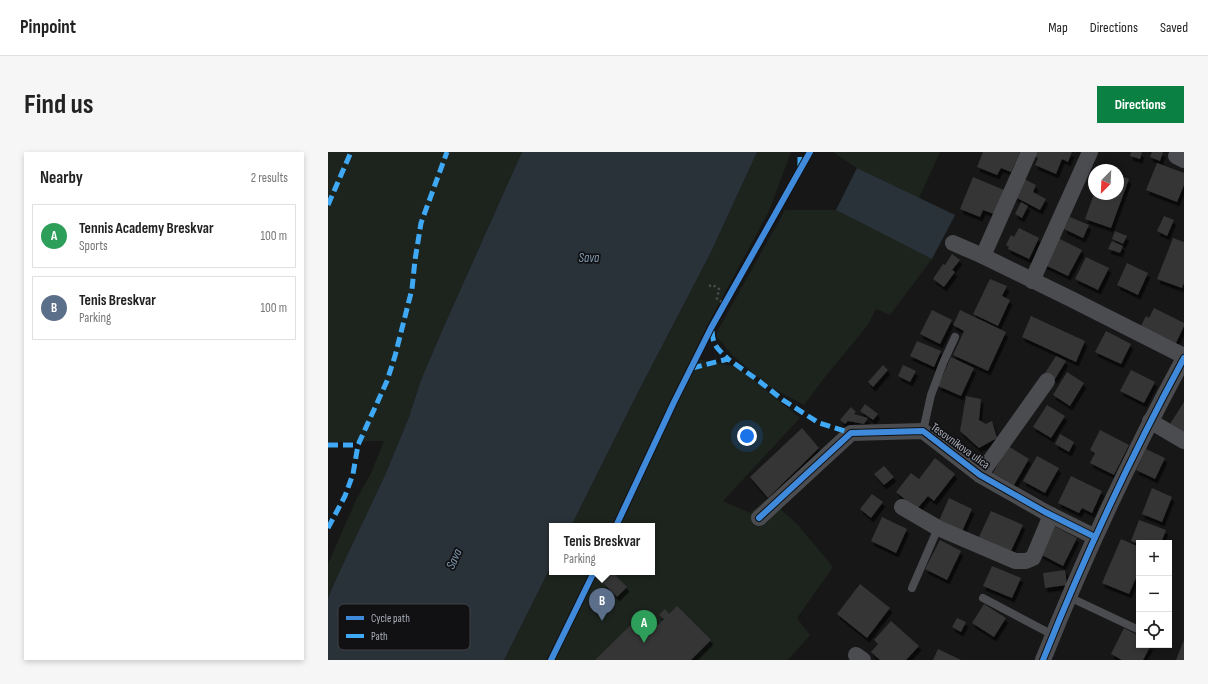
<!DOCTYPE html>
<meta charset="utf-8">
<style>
:root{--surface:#fff;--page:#f6f6f6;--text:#222;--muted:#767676;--line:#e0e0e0;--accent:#0b8043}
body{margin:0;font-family:"Sofia Sans Condensed",sans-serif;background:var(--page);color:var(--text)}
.controls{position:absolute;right:12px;bottom:12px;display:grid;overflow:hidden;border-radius:0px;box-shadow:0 2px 6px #0003}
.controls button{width:36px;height:36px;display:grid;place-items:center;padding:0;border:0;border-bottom:1px solid var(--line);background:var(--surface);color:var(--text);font:20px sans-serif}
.compass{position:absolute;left:760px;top:12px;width:36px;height:36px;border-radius:50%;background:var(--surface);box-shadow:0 2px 6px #0003;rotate:204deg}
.you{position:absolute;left:419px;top:284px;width:14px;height:14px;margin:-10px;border:3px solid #fff;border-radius:50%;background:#1a73e8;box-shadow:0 0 0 6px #1a73e833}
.badge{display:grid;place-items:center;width:26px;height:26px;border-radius:50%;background:var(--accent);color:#fff;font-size:13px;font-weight:700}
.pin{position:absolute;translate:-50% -33px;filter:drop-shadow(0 1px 2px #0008)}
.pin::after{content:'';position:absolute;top:21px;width:14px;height:12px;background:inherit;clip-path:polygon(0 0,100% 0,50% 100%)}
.popup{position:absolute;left:221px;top:371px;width:106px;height:52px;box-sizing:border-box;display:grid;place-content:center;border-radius:0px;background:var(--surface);filter:drop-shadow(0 1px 3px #0005);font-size:13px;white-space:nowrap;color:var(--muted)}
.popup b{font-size:15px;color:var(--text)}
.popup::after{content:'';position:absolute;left:50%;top:100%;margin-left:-8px;border:8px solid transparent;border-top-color:var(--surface)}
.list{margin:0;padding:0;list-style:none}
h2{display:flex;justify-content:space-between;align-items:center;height:52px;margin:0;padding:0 16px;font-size:17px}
h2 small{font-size:13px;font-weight:400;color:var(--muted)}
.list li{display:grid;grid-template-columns:26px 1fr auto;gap:12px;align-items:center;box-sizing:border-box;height:64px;margin:0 8px 8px;padding:0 8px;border:1px solid var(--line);border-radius:0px}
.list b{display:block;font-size:15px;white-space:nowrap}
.list p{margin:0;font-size:13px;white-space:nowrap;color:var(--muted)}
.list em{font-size:13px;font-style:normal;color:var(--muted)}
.icon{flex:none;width:22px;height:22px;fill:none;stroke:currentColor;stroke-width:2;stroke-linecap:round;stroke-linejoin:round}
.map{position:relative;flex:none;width:856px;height:508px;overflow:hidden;border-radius:0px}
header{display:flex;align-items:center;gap:24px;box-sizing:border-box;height:56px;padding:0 20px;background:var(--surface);border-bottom:1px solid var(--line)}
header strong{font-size:19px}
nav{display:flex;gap:22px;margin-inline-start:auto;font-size:14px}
.intro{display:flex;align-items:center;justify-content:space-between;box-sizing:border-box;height:96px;padding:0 24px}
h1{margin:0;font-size:28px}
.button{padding:10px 18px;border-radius:0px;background:var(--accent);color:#fff;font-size:14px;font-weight:700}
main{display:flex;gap:24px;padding:0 24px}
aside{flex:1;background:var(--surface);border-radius:0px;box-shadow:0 2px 6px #0003}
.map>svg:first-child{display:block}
.green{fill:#1d241e}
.water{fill:#2a3239}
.building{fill:#353536;filter:url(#shadow)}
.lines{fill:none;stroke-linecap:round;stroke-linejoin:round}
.path{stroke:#4d4e52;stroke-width:2.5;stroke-dasharray:2 3;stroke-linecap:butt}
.service{stroke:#4b4c50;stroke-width:8}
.minor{stroke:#4b4c50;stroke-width:16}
.quiet{stroke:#3fa9f5;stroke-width:5;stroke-dasharray:10 5;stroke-linecap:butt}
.cycleway-casing{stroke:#111113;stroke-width:8}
.cycleway{stroke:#408adc;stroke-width:6}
.labels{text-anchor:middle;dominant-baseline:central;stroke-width:3.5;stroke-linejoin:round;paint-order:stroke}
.street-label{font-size:12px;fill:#a8adb8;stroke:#111113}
.water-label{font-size:13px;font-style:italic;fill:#7f9bb3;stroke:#111113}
.key{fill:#111113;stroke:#3e4045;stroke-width:1}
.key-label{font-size:11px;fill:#a8adb8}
</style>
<header>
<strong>Pinpoint</strong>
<nav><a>Map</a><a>Directions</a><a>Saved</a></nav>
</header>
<div class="intro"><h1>Find us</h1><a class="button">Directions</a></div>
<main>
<aside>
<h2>Nearby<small>2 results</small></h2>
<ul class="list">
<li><span class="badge" style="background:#2e9e5b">A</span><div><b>Tennis Academy Breskvar</b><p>Sports</p></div><em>100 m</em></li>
<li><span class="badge" style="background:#5c6f8a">B</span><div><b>Tenis Breskvar</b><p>Parking</p></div><em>100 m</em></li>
</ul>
</aside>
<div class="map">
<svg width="856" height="508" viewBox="0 0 856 508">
<defs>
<filter id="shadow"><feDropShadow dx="2.5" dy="4.5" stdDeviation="0" flood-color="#0009"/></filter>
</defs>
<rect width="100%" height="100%" fill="#171717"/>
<g class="green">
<polygon points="0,0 194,0 113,181 93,228 81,265 58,321 9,425 0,446 0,412 28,348 43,321 56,289 0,290"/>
<polygon points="429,0 463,0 441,59 380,172 364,206 409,215 472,266 395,349 422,361 440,346 469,372 505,415 469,466 482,483 460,508 176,508 224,412 224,420 324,420 324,374 243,374 306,248 383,100"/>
<polygon points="505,0 612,0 591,46 529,16"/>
<polygon points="457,58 508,58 604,107 562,163 548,157 539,174 497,225 476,253 442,235 405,204 389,185 389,180"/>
</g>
<g class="water">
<polygon points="194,0 429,0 383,100 306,248 243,374 224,374 224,412 176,508 0,508 0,446 9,425 58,321 81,265 93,228 113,181"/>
<polygon points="529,16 627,63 604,107 508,58"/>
</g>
<g class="building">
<polygon points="655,0 692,0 683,20 673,16 669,23 649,15"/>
<polygon points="708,0 744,0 740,10 734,7 728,22 707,13 710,6 706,4"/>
<polygon points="803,0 814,0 812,7 802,4"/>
<polygon points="824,0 835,0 832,9 822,5"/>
<polygon points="829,11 856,21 856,33 849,50 818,38"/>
<polygon points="790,23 801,27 783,76 757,67 766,42 790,42"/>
<polygon points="645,25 676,38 666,62 655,58 652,65 632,57"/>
<polygon points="696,27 708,33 705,40 718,47 712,58 687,45"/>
<polygon points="693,50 700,54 694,66 687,62"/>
<polygon points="836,64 846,68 839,84 829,79"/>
<polygon points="742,65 761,73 755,86 736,77"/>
<polygon points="691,76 711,86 701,107 680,97 681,95 678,93 683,83 686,85"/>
<polygon points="787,79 799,84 795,92 784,87"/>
<polygon points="728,85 754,98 740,124 715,112"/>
<polygon points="845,86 856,90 856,131 854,136 829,127"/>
<polygon points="784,89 795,94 792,101 780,97"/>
<polygon points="624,102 632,108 624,118 627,120 616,135 605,127 615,112 617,113"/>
<polygon points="758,105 781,116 770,138 747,127"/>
<polygon points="799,111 820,121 810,143 789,133"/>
<polygon points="662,127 679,134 674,144 682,148 670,174 645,162"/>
<polygon points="826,156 856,171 856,174 848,191 813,174 818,164 821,166"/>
<polygon points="604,158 624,168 612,192 592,182"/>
<polygon points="632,158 678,180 660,219 625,203 636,179 625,173"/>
<polygon points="703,164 757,189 748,210 694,185"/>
<polygon points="778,179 803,192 793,212 767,200"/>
<polygon points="589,189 613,199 606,215 582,204"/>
<polygon points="728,204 738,209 727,227 717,221"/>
<polygon points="623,205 646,216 633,244 610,234"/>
<polygon points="555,213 560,218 545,235 540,230"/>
<polygon points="575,213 588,219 582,230 570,224"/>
<polygon points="803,218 827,230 816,251 792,239"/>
<polygon points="739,220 756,231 742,254 725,243"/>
<polygon points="638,244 653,247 651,268 658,272 664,269 669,286 651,296 632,279"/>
<polygon points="856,250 856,281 842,272"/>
<polygon points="537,252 550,262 545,268 532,259"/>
<polygon points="719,253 737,264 723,286 705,275"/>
<polygon points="523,255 528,260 526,262 540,266 536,272 520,269 517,272 512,268"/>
<polygon points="474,276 491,296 440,346 422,325"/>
<polygon points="772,278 801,293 786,323 762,311 767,301 762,298"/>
<polygon points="732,282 746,290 741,300 727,292"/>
<polygon points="680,294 701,307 686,333 665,321"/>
<polygon points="818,297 837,306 827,327 808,318"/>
<polygon points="709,304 731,316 717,341 695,329"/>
<polygon points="607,306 627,322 606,349 600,344 589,357 568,340 583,321 591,327"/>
<polygon points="556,314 566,325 556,333 546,322"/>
<polygon points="743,324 774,339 764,361 754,356 751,361 730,351"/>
<polygon points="824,336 844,345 834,370 814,362"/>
<polygon points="544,342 555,350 543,366 532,357"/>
<polygon points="621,346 644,357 633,382 610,371"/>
<polygon points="663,359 695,373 683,399 651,385"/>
<polygon points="554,365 579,377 568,401 543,389"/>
<polygon points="811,368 838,378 833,391 811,391 811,392 803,389"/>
<polygon points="726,374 749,386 735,414 712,402"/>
<polygon points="793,387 811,395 811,419 801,442 774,431"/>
<polygon points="612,388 633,399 619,428 597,417"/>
<polygon points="664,414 693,426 684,446 655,434"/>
<polygon points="737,418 739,433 717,436 715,421"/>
<polygon points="285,421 299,435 289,445 275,431"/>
<polygon points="532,432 562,456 539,486 509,462"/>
<polygon points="656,452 678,466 666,485 644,471"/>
<polygon points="349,454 383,488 363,508 267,508 316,460 330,473 336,467 331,463 337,457 341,462"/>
<polygon points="629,466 638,470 633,480 624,475"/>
<polygon points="563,469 591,494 578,508 552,508 543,500 550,492 546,488"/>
<polygon points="796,476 811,484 811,493 823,493 815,508 794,508 783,502"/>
<polygon points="856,488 856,508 848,508"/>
<polygon points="610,497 633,508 605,508"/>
</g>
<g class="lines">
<polyline class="path" points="381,134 385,133 391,137 389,147 397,152"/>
<g class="service">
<polyline points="595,279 603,243 615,211 627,185"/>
<polyline points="584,436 610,376"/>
<polyline points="741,445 809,477"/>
<polyline points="655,446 725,483"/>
</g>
<g class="minor">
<polyline points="848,4 856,8"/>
<polyline points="625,91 655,104 743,147 856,204"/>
<polyline points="655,104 701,0"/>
<polyline points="704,129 762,0"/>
<polyline points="822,269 856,289"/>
<polyline points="652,323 719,229"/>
<polyline points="574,355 610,376 687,409 698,409 705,406 723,363"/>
<polyline points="431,366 523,281 595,279 652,323 717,360 767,385"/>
<polyline points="528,503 535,508"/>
<path d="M715 508C756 405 803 304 856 206"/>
</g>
<g class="quiet">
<polyline points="472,15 472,0"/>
<polyline points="0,53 23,0"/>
<path d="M384 179C385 194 389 196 400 207"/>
<polyline points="364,216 400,207 431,229 455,248 491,271 523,281"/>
<polyline points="0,293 30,293"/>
<polyline points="0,376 17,344 25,322 30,293 59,229 67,204 84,137 87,108 93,71 119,0"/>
</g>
<defs>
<g id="cycleway">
<polyline points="431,366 523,281 595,279 652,323 717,360 767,385"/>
<polyline points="288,374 346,250 383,176 482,0"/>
<polyline points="223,508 266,420"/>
<path d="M715 508C756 405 803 304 856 206"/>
</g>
</defs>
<use href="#cycleway" class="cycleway-casing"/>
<use href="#cycleway" class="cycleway"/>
</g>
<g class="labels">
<g class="street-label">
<text transform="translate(632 294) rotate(36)">Tesovnikova ulica</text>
</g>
<g class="water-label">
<text x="261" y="106">Sava</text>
<text transform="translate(126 407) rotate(-66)">Sava</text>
</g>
</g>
<rect x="10" y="452" width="132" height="46" rx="6" class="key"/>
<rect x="18" y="464" width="18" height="4" fill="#408adc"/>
<rect x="18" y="482" width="18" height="4" fill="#3fa9f5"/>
<g class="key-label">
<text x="43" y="470">Cycle path</text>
<text x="43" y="488">Path</text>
</g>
</svg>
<div class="controls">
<button>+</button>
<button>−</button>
<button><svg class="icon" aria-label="locate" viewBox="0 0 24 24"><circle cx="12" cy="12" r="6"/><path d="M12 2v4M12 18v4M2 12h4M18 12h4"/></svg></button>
</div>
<svg class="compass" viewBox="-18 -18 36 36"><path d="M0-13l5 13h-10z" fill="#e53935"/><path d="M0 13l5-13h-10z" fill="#767676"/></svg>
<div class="you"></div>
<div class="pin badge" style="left:316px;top:491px;background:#2e9e5b">A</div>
<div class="pin badge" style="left:274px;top:469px;background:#5c6f8a">B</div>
<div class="popup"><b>Tenis Breskvar</b>Parking</div>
</div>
</main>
